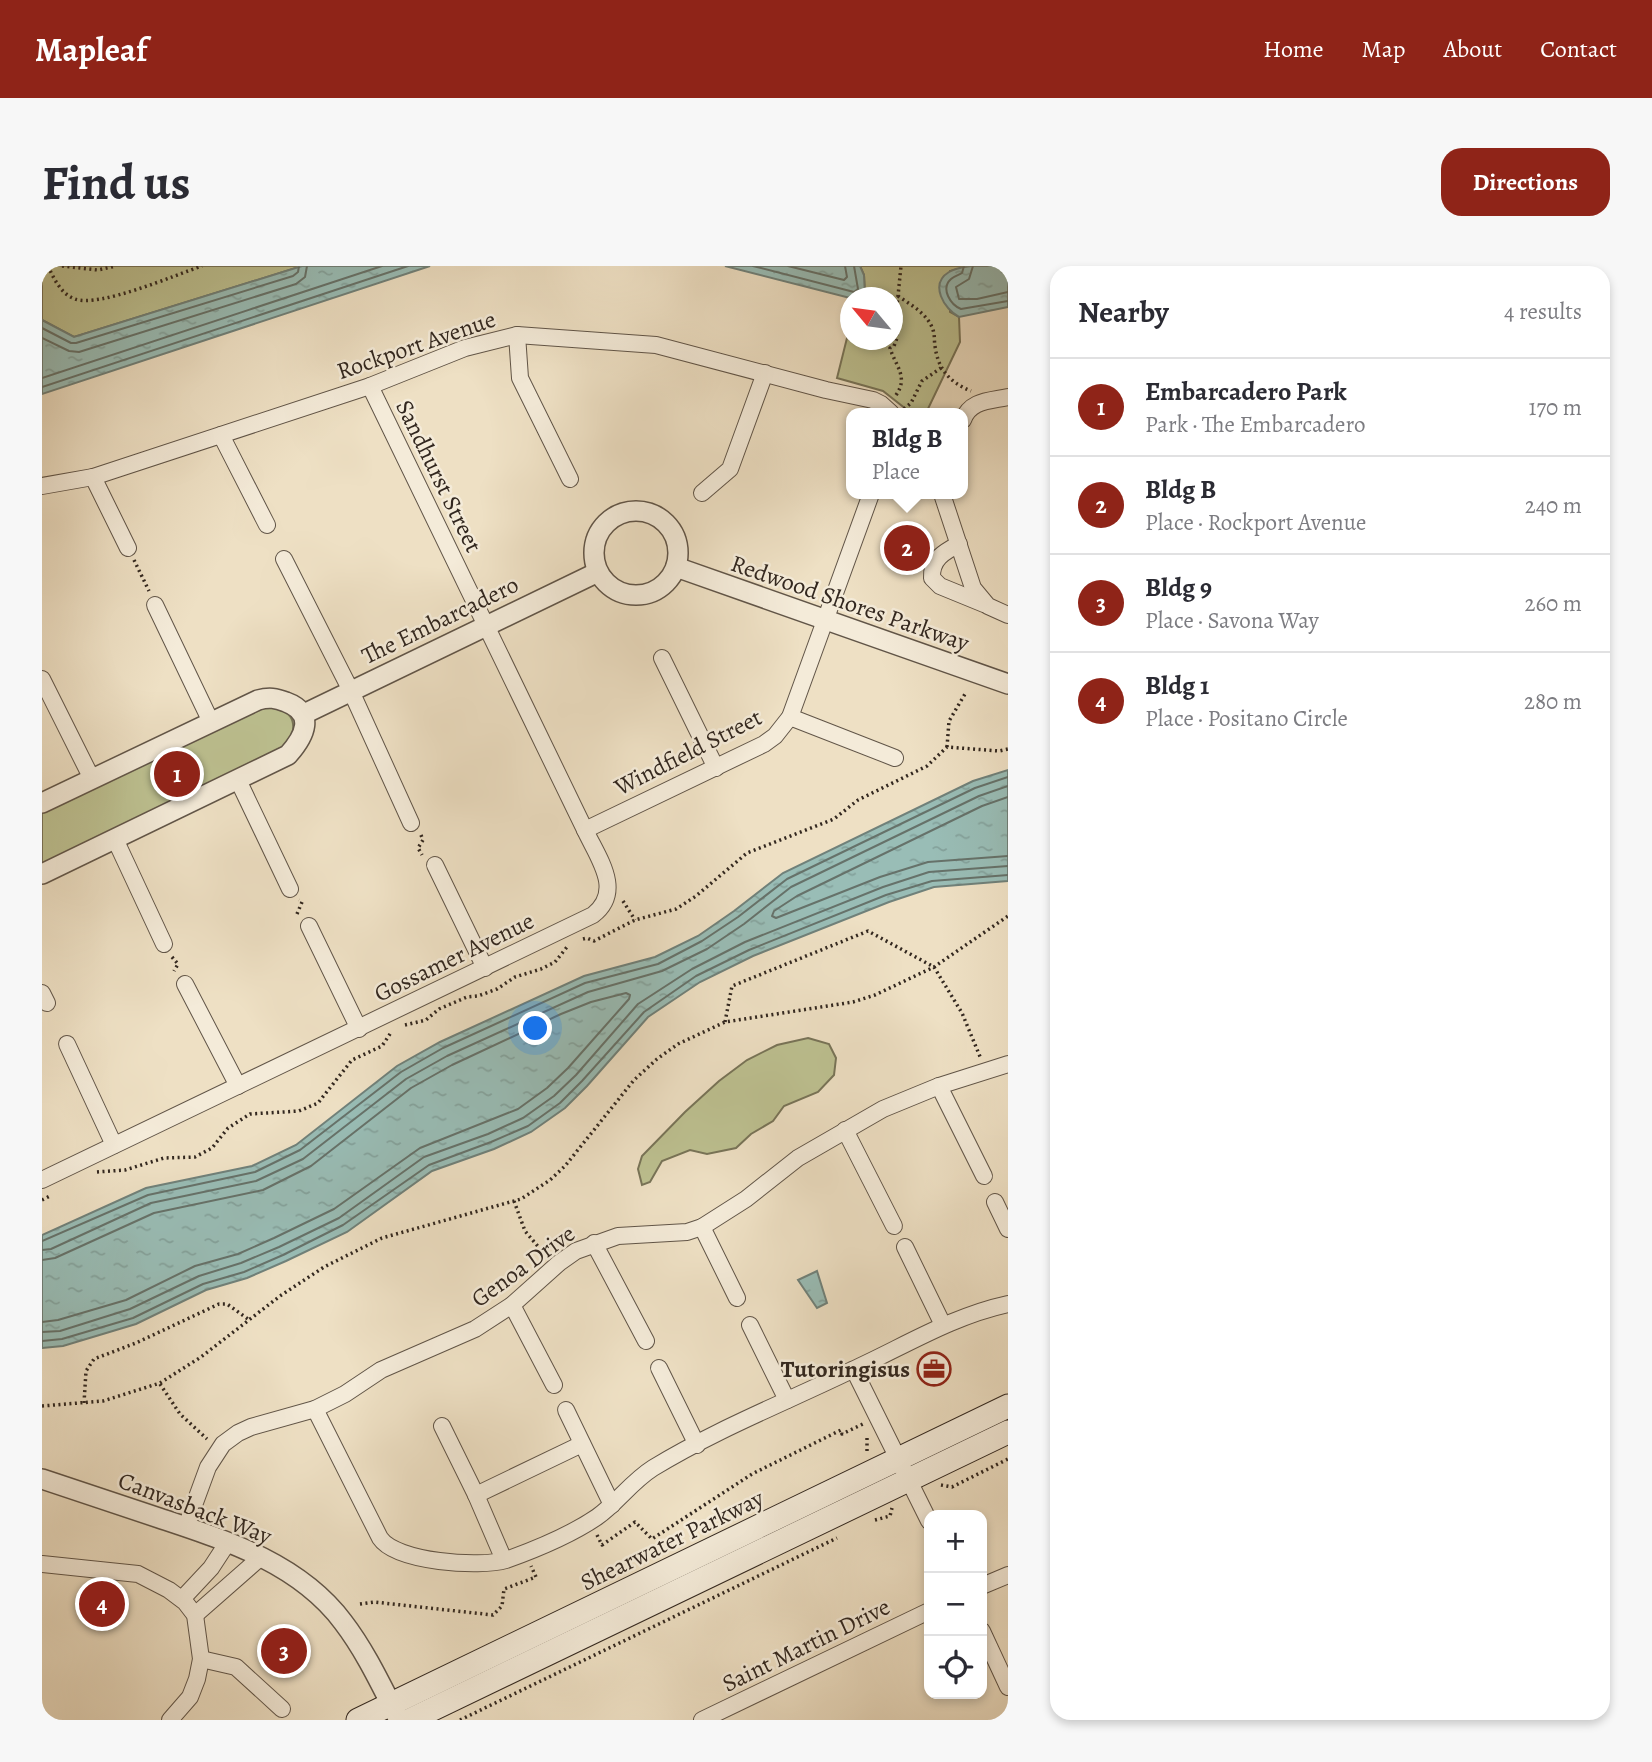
<!DOCTYPE html>
<meta charset="utf-8">
<style>
:root{--surface:#fff;--page:#f7f7f7;--text:#2b2b33;--muted:#7c7c81;--line:#e1e1e2;--accent:#8f2418}
body{margin:0;font-family:Alegreya,serif;background:var(--page);color:var(--text)}
.controls{position:absolute;right:21px;bottom:21px;display:grid;overflow:hidden;border-radius:14px;box-shadow:0 4px 10px #0003}
.controls button{width:63px;height:63px;display:grid;place-items:center;padding:0;border:0;border-bottom:2px solid var(--line);background:var(--surface);color:var(--text);font:35px sans-serif}
.compass{position:absolute;left:798px;top:21px;width:63px;height:63px;border-radius:50%;background:var(--surface);box-shadow:0 4px 10px #0003;rotate:299deg}
.you{position:absolute;left:494px;top:763px;width:24px;height:24px;margin:-18px;border:5px solid #fff;border-radius:50%;background:#1a73e8;box-shadow:0 0 0 10px #1a73e833}
.badge{display:grid;place-items:center;width:46px;height:46px;border-radius:50%;background:var(--accent);color:#fff;font-size:23px;font-weight:700}
.pin{position:absolute;translate:-50% -50%;border:4px solid #fff;box-shadow:0 2px 7px #0006}
.popup{position:absolute;left:804px;top:142px;width:122px;height:91px;box-sizing:border-box;display:grid;place-content:center;border-radius:14px;background:var(--surface);filter:drop-shadow(0 2px 5px #0005);font-size:23px;white-space:nowrap;color:var(--muted)}
.popup b{font-size:26px;color:var(--text)}
.popup::after{content:'';position:absolute;left:50%;top:100%;margin-left:-14px;border:14px solid transparent;border-top-color:var(--surface)}
.list{margin:0;padding:0;list-style:none}
h2{display:flex;justify-content:space-between;align-items:center;height:91px;margin:0;padding:0 28px;font-size:30px}
h2 small{font-size:23px;font-weight:400;color:var(--muted)}
.list li{display:grid;grid-template-columns:46px 1fr auto;gap:21px;align-items:center;box-sizing:border-box;height:98px;padding:0 28px;border-top:2px solid var(--line)}
.list b{display:block;font-size:26px;white-space:nowrap}
.list p{margin:0;font-size:23px;white-space:nowrap;color:var(--muted)}
.list em{font-size:23px;font-style:normal;color:var(--muted)}
.icon{flex:none;width:38px;height:38px;fill:none;stroke:currentColor;stroke-width:2;stroke-linecap:round;stroke-linejoin:round}
.map{position:relative;flex:none;width:966px;height:1454px;overflow:hidden;border-radius:21px}
header{display:flex;align-items:center;gap:42px;box-sizing:border-box;height:98px;padding:0 35px;background:var(--accent);color:#fff}
header strong{font-size:33px}
nav{display:flex;gap:38px;margin-inline-start:auto;font-size:24px}
.intro{display:flex;align-items:center;justify-content:space-between;box-sizing:border-box;height:168px;padding:0 42px}
h1{margin:0;font-size:49px}
.button{padding:18px 32px;border-radius:21px;background:var(--accent);color:#fff;font-size:24px;font-weight:700}
main{display:flex;gap:42px;padding:0 42px}
aside{flex:1;background:var(--surface);border-radius:21px;box-shadow:0 4px 10px #0003}
.map>svg:first-child{display:block}
.green{fill:#bdc191;stroke:#787458;stroke-width:2}
.water{fill:url(#water-ripples);stroke:#70817a;stroke-width:2}
.lines{fill:none;stroke-linecap:round;stroke-linejoin:round}
.shore{stroke:#66726a;stroke-width:2}
.minor-casing{stroke:#615548;stroke-width:18}
.tertiary-casing{stroke:#615548;stroke-width:22}
.secondary-casing{stroke:#32271f;stroke-width:25}
.path{stroke:#32271f;stroke-width:3.5;stroke-dasharray:2 3.5;stroke-linecap:butt}
.minor{stroke:#f4ebd9;stroke-width:16}
.tertiary{stroke:#f4ebd9;stroke-width:19}
.secondary{stroke:#f4ebd9;stroke-width:23}
.labels{text-anchor:middle;dominant-baseline:central;stroke-width:5;stroke-linejoin:round;paint-order:stroke}
.street-label{font-size:24px;fill:#32271f;stroke:#f4ebd9}
.poi-label{font-size:24px;font-weight:bold;fill:#32271f;stroke:#f4ebd9;text-anchor:end}
</style>
<header>
<strong>Mapleaf</strong>
<nav><a>Home</a><a>Map</a><a>About</a><a>Contact</a></nav>
</header>
<div class="intro"><h1>Find us</h1><a class="button">Directions</a></div>
<main>
<div class="map">
<svg width="966" height="1454" viewBox="0 0 966 1454">
<defs>
<pattern id="water-ripples" width="26" height="14" patternUnits="userSpaceOnUse" patternTransform="scale(1.75)"><rect width="26" height="14" fill="#99bdb6"/><path d="M2 4q2-2 4 0t4 0M15 11q2-2 4 0t4 0" fill="none" stroke="#84a29c"/></pattern>
</defs>
<rect width="100%" height="100%" fill="#eee0c4"/>
<filter id="stains"><feTurbulence type="fractalNoise" baseFrequency=".00286" numOctaves="4"/><feColorMatrix values="0 0 0 0 .2 0 0 0 0 .09 0 0 0 0 .02 0 0 0 .5 -.17"/></filter>
<radialGradient id="worn" r=".72"><stop offset=".6" stop-color="#630" stop-opacity="0"/><stop offset="1" stop-color="#630" stop-opacity=".3"/></radialGradient>
<g class="green">
<polygon points="0,0 260,0 32,71 0,54"/>
<polygon points="818,0 929,0 908,5 908,46 917,51 918,76 884,147 869,147 841,125 795,112 808,60 808,74 850,74 850,32 819,31 823,28 822,9"/>
<path d="M222 439C248 446 257 449 248 478L0 602V545Z"/>
<polygon points="766,772 787,778 794,792 792,809 776,826 742,840 731,855 709,868 694,882 665,888 648,884 620,895 608,916 600,919 596,903 600,890 643,846 677,815 705,794 735,779"/>
</g>
<g class="water">
<polygon points="260,0 388,0 0,128 0,54 32,71"/>
<polygon points="683,0 818,0 822,9 823,29 819,31 808,32"/>
<path d="M929 0H966V41L917 51C902 43 887 18 907 6 913 2 922 1 929 0Z"/>
<polygon points="966,504 966,615 892,621 847,636 711,690 658,716 606,751 545,820 523,842 489,866 452,883 390,905 305,966 244,995 205,1012 164,1024 94,1058 21,1080 0,1082 0,969 104,922 210,900 254,879 355,800 398,776 542,710 613,691 656,670 692,645 741,607 931,515"/>
<polygon points="775,1005 785,1037 775,1042 756,1014"/>
</g>
<g class="lines">
<g class="shore">
<polyline points="711,0 812,26 816,23 812,0"/>
<polyline points="746,0 802,14 805,11 803,0"/>
<path d="M922 0 920 7C917 9 912 10 909 13 898 23 909 39 919 43L966 35"/>
<polyline points="931,0 927,13 914,21 917,33 935,33 966,26"/>
<polyline points="0,62 29,77 34,77 251,10 256,6 257,0"/>
<polyline points="0,72 27,85 37,86 254,18 263,11 265,0"/>
<polyline points="0,112 340,0"/>
<polyline points="0,121 366,0"/>
<polyline points="966,531 940,540 755,630 732,645 730,650 734,652 838,611 886,596 966,590"/>
<polyline points="0,975 106,929 213,906 258,884 359,806 401,782 543,717 616,698 660,675 696,651 745,613 933,522 966,511"/>
<polyline points="0,984 9,983 109,937 214,915 261,893 364,813 405,790 546,726 620,705 665,683 702,658 749,621 937,530 966,520"/>
<polyline points="0,994 13,992 112,947 221,924 269,900 369,822 410,799 519,748 549,736 584,727 588,729 587,733 526,802 505,822 476,843 378,882 292,943 232,972 196,988 153,1000 84,1034 16,1054 0,1056"/>
<polyline points="0,1066 18,1065 88,1043 157,1010 199,997 237,981 297,952 382,891 446,868 481,852 512,830 534,809 596,738 650,703 703,676 841,621 887,606 966,600"/>
<polyline points="0,1075 20,1073 91,1052 161,1018 202,1006 241,989 301,959 387,899 449,876 486,860 518,837 540,815 602,746 654,710 707,684 844,629 890,615 966,609"/>
</g>
<defs>
<g id="minor">
<polyline points="475,69 478,112 528,213"/>
<path d="M921 154C928 134 948 135 966 131"/>
<polyline points="179,169 225,259"/>
<polyline points="51,211 86,282"/>
<polyline points="0,220 51,211 328,120 423,82 475,69 614,79 784,124 831,134 839,138 849,147"/>
<polyline points="660,227 688,203 723,107"/>
<polyline points="900,228 931,322 946,340 966,349"/>
<path d="M917 278C902 286 889 293 890 312L898 320 942 338"/>
<polyline points="242,293 309,425 369,557"/>
<polyline points="113,339 169,456"/>
<polyline points="620,392 674,502"/>
<polyline points="0,413 50,513"/>
<polyline points="748,451 853,492"/>
<polyline points="196,514 248,623"/>
<polyline points="543,564 722,478 733,470 748,451 829,228"/>
<polyline points="73,573 122,678"/>
<polyline points="393,599 443,702"/>
<polyline points="267,660 317,763"/>
<polyline points="143,718 196,820"/>
<polyline points="0,727 5,737"/>
<polyline points="25,778 72,879"/>
<polyline points="897,820 942,910"/>
<polyline points="803,864 852,960"/>
<path d="M0 914 551 649C582 625 556 592 543 564L328 120"/>
<polyline points="953,936 966,963"/>
<polyline points="660,961 695,1032"/>
<polyline points="552,977 604,1075"/>
<polyline points="863,981 901,1059"/>
<polyline points="470,1039 512,1119"/>
<polyline points="708,1059 745,1134"/>
<polyline points="617,1102 655,1179"/>
<polyline points="812,1104 887,1255"/>
<path d="M273 1143 338 1272C354 1296 438 1302 464 1294 492 1284 530 1268 555 1251 575 1237 589 1216 611 1202 673 1164 744 1136 810 1104 861 1081 910 1050 966 1038"/>
<polyline points="524,1144 570,1239"/>
<polyline points="400,1160 434,1229 462,1294"/>
<polyline points="434,1229 540,1178"/>
<polyline points="144,1261 166,1201 181,1178 196,1167 209,1161 273,1143 303,1128 339,1104 433,1063 470,1039 517,997 534,985 576,970 645,966 660,961 704,933 756,892 841,843 897,820 966,798"/>
<polyline points="0,1298 96,1308 127,1324 143,1336 153,1349 159,1393 155,1413 148,1431 128,1454"/>
<polyline points="940,1320 966,1309"/>
<polyline points="140,1333 169,1302 186,1276"/>
<polyline points="153,1349 219,1291"/>
<polyline points="940,1365 966,1421"/>
<polyline points="159,1393 194,1401 240,1443"/>
<polyline points="660,1454 887,1345"/>
</g>
<g id="tertiary">
<circle cx="594" cy="287" r="42"/>
<polyline points="634,301 966,418"/>
<polyline points="262,448 556,306"/>
<path d="M0 537 216 434C227 431 234 432 244 436 274 447 263 470 246 489L0 608"/>
<path d="M0 1213C39 1226 78 1239 117 1252 183 1274 257 1297 301 1356 324 1386 340 1421 357 1454"/>
</g>
<g id="secondary">
<polyline points="316,1454 966,1140"/>
<polyline points="368,1454 966,1166"/>
</g>
</defs>
<use href="#minor" class="minor-casing"/>
<use href="#tertiary" class="tertiary-casing"/>
<use href="#secondary" class="secondary-casing"/>
<g class="path">
<path d="M6 0C12 13 19 28 33 33 57 42 133 9 160 0"/>
<polyline points="20,0 56,4 74,0"/>
<path d="M856 30C869 39 886 48 891 64 893 69 892 75 893 80 896 103 907 116 929 125"/>
<path d="M854 129C867 111 853 99 848 82L852 80 855 72 854 50 859 0"/>
<polyline points="862,143 869,137 880,115 899,102"/>
<polyline points="92,294 107,325"/>
<polyline points="905,481 907,455 923,428"/>
<polyline points="379,569 381,574 376,582 380,589"/>
<polyline points="581,635 593,654"/>
<polyline points="255,648 260,636 257,634"/>
<polyline points="541,673 545,672 552,675 593,654 634,643 654,630 705,587 792,553 816,534 885,500 905,481 957,485 966,483"/>
<polyline points="130,691 136,698 132,705"/>
<polyline points="683,756 690,720 826,665 892,701 920,747 939,793"/>
<polyline points="363,759 384,754 397,743 425,731 436,730 455,723 473,711 499,703 513,696 525,681"/>
<polyline points="55,906 83,904 122,892 153,891 170,882 186,862 208,848 257,845 276,837 310,794 340,780 350,765"/>
<polyline points="0,934 8,930"/>
<polyline points="472,935 483,965 504,990"/>
<polyline points="118,1118 138,1148 165,1173"/>
<polyline points="42,1137 44,1105 52,1093 94,1077 177,1038 185,1038 206,1053"/>
<polyline points="0,1140 61,1135 118,1117 159,1091 238,1030 282,1001 340,972 479,933 508,914 523,900 592,814 615,793 636,778 683,756 811,736 833,729 892,701 966,650"/>
<polyline points="825,1185 825,1169"/>
<polyline points="899,1219 910,1221 966,1193"/>
<polyline points="833,1254 848,1250 850,1242"/>
<polyline points="555,1269 560,1279 593,1256 610,1273 710,1208 799,1164 800,1168 821,1158"/>
<polyline points="318,1338 332,1336 451,1349 460,1340 462,1323 494,1311 489,1300"/>
<polyline points="418,1454 795,1272"/>
</g>
<use href="#minor" class="minor"/>
<use href="#tertiary" class="tertiary"/>
<use href="#secondary" class="secondary"/>
</g>
<defs>
<symbol id="office-ring" viewBox="-11 -11 22 22"><circle r="9.5" fill="#f4ebd9" stroke="#8f2418" stroke-width="1.5"/><path d="M-6-3h4V-5.5h4V-3h4V5H-6ZM-1-4.5V-3h2v-1.5ZM-6 0V1H6V0Z" fill="#8f2418"/></symbol>
</defs>
<g fill-rule="evenodd">
<use href="#office-ring" x="873" y="1084" width="38" height="38"/>
</g>
<g class="labels">
<g class="street-label">
<text transform="translate(374 79) rotate(-19)">Rockport Avenue</text>
<text transform="translate(397 210) rotate(64)">Sandhurst Street</text>
<text transform="translate(808 337) rotate(19)">Redwood Shores Parkway</text>
<text transform="translate(398 354) rotate(-26)">The Embarcadero</text>
<text transform="translate(646 486) rotate(-27)">Windfield Street</text>
<text transform="translate(412 691) rotate(-26)">Gossamer Avenue</text>
<text transform="translate(481 1000) rotate(-36)">Genoa Drive</text>
<text transform="translate(153 1242) rotate(21)">Canvasback Way</text>
<text transform="translate(630 1274) rotate(-26)">Shearwater Parkway</text>
<text transform="translate(764 1379) rotate(-26)">Saint Martin Drive</text>
</g>
<g class="poi-label">
<text x="868" y="1103">Tutoringisus</text>
</g>
</g>
<rect width="100%" height="100%" filter="url(#stains)"/>
<rect width="100%" height="100%" fill="url(#worn)"/>
</svg>
<div class="controls">
<button>+</button>
<button>−</button>
<button><svg class="icon" aria-label="locate" viewBox="0 0 24 24"><circle cx="12" cy="12" r="6"/><path d="M12 2v4M12 18v4M2 12h4M18 12h4"/></svg></button>
</div>
<svg class="compass" viewBox="-18 -18 36 36"><path d="M0-13l5 13h-10z" fill="#e53935"/><path d="M0 13l5-13h-10z" fill="#7c7c81"/></svg>
<div class="you"></div>
<div class="pin badge" style="left:135px;top:508px">1</div>
<div class="pin badge" style="left:865px;top:282px">2</div>
<div class="popup"><b>Bldg B</b>Place</div>
<div class="pin badge" style="left:242px;top:1385px">3</div>
<div class="pin badge" style="left:60px;top:1338px">4</div>
</div>
<aside>
<h2>Nearby<small>4 results</small></h2>
<ul class="list">
<li><span class="badge">1</span><div><b>Embarcadero Park</b><p>Park · The Embarcadero</p></div><em>170 m</em></li>
<li><span class="badge">2</span><div><b>Bldg B</b><p>Place · Rockport Avenue</p></div><em>240 m</em></li>
<li><span class="badge">3</span><div><b>Bldg 9</b><p>Place · Savona Way</p></div><em>260 m</em></li>
<li><span class="badge">4</span><div><b>Bldg 1</b><p>Place · Positano Circle</p></div><em>280 m</em></li>
</ul>
</aside>
</main>
